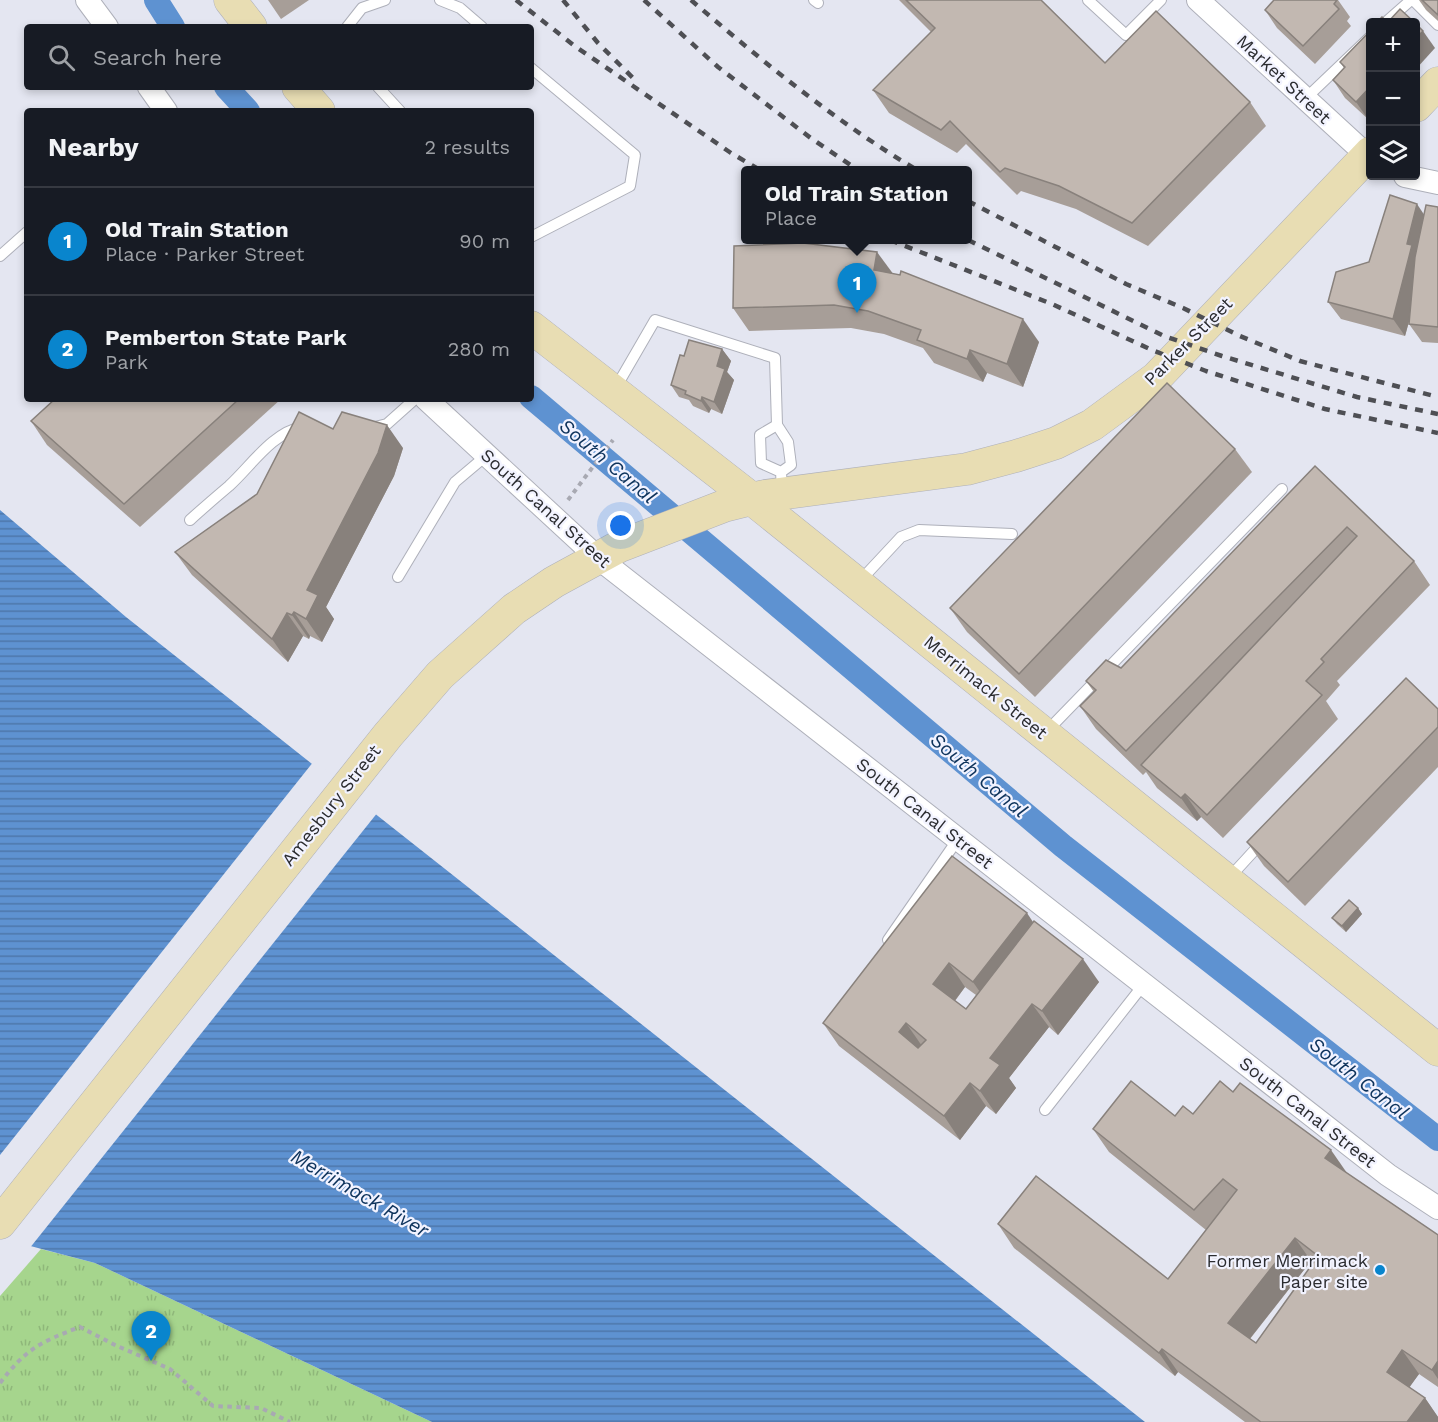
<!DOCTYPE html>
<meta charset="utf-8">
<style>
:root{--surface:#171b24;--page:#20242c;--text:#f1f3f6;--muted:#9ea1a6;--line:#363941;--accent:#0985cd}
body{margin:0;font-family:"Work Sans",sans-serif;background:var(--page);color:var(--text)}
.controls{position:absolute;right:18px;top:18px;display:grid;overflow:hidden;border-radius:6px;box-shadow:0 3px 9px #0003}
.controls button{width:54px;height:54px;display:grid;place-items:center;padding:0;border:0;border-bottom:2px solid var(--line);background:var(--surface);color:var(--text);font:30px sans-serif}
.you{position:absolute;left:621px;top:526px;width:21px;height:21px;margin:-15px;border:4px solid #fff;border-radius:50%;background:#1a73e8;box-shadow:0 0 0 9px #1a73e833}
.badge{display:grid;place-items:center;width:39px;height:39px;border-radius:50%;background:var(--accent);color:#fff;font-size:20px;font-weight:700}
.pin{position:absolute;translate:-50% -50px;filter:drop-shadow(0 2px 3px #0008)}
.pin::after{content:'';position:absolute;top:32px;width:21px;height:18px;background:inherit;clip-path:polygon(0 0,100% 0,50% 100%)}
.popup{position:absolute;left:741px;top:166px;width:231px;height:78px;box-sizing:border-box;display:grid;place-content:center;border-radius:6px;background:var(--surface);filter:drop-shadow(0 2px 4px #0005);font-size:20px;white-space:nowrap;color:var(--muted)}
.popup b{font-size:22px;color:var(--text)}
.popup::after{content:'';position:absolute;left:50%;top:100%;margin-left:-12px;border:12px solid transparent;border-top-color:var(--surface)}
.list{margin:0;padding:0;list-style:none}
h2{display:flex;justify-content:space-between;align-items:center;height:78px;margin:0;padding:0 24px;font-size:26px}
h2 small{font-size:20px;font-weight:400;color:var(--muted)}
.list li{display:grid;grid-template-columns:39px 1fr auto;gap:18px;align-items:center;box-sizing:border-box;height:108px;padding:0 24px;border-top:2px solid var(--line)}
.list b{display:block;font-size:22px;white-space:nowrap}
.list p{margin:0;font-size:20px;white-space:nowrap;color:var(--muted)}
.list em{font-size:20px;font-style:normal;color:var(--muted)}
.icon{flex:none;width:33px;height:33px;fill:none;stroke:currentColor;stroke-width:2;stroke-linecap:round;stroke-linejoin:round}
.map{position:relative;flex:none;width:1438px;height:1422px;overflow:hidden}
.search{position:absolute;background:var(--surface);box-shadow:0 3px 9px #0003;left:24px;top:24px;width:510px;height:66px;display:flex;align-items:center;gap:15px;box-sizing:border-box;padding:0 21px;border-radius:6px;color:var(--muted);font-size:22px}
.panel{position:absolute;background:var(--surface);box-shadow:0 3px 9px #0003;left:24px;top:108px;width:510px;height:294px;border-radius:6px}
.map>svg:first-child{display:block}
.park{fill:url(#park-tufts)}
.water{fill:url(#water-rules)}
.pier{fill:#e4e6f1}
.lines{fill:none;stroke-linecap:round;stroke-linejoin:round}
.canal{stroke:#5e92d1;stroke-width:24}
.service-casing{stroke:#aeb0ba;stroke-width:12}
.minor-casing{stroke:#aeb0ba;stroke-width:24}
.secondary-casing{stroke:#aeb0ba;stroke-width:33}
.path{stroke:#a8a9b2;stroke-width:4;stroke-dasharray:4.5 4.5;stroke-linecap:butt}
.service{stroke:#fff;stroke-width:10}
.minor{stroke:#fff;stroke-width:22}
.secondary{stroke:#e8ddb3;stroke-width:32}
.rail{stroke:#4e4f54;stroke-width:4.5;stroke-dasharray:8 8;stroke-linecap:butt}
.wall{fill:#a79e98;fill-rule:evenodd}
.shaded-wall{fill:#88817c}
.building{fill:#c2b8b1;stroke:#88817c;stroke-width:1.5;fill-rule:evenodd}
.poi-dot{fill:#0985cd;stroke:#f2f3ff;stroke-width:2}
.labels{text-anchor:middle;dominant-baseline:central;stroke-width:4.5;stroke-linejoin:round;paint-order:stroke}
.street-label{font-size:18px;fill:#2b2c30;stroke:#f2f3ff}
.poi-label{font-size:18px;fill:#2b2c30;stroke:#f2f3ff;text-anchor:end}
.water-label{font-size:20px;font-style:italic;fill:#0e335c;stroke:#f2f3ff}
</style>
<div class="map">
<svg width="1438" height="1422" viewBox="0 0 1438 1422">
<defs>
<pattern id="park-tufts" width="24" height="20" patternUnits="userSpaceOnUse" patternTransform="scale(1.5)"><rect width="24" height="20" fill="#a6d58d"/><path d="M3 7l-1-3M5 7V3M7 7l1-3M15 17l-1-3M17 17v-4M19 17l1-3" fill="none" stroke="#8fb77a"/></pattern>
<pattern id="water-rules" width="6" height="5" patternUnits="userSpaceOnUse" patternTransform="scale(1.5)"><rect width="6" height="5" fill="#5e92d1"/><path d="M0 2.5h6" fill="none" stroke="#4e77aa"/></pattern>
</defs>
<rect width="100%" height="100%" fill="#e4e6f1"/>
<polygon class="park" points="41,1249 95,1263 432,1422 0,1422 0,1296"/>
<polygon class="water" points="0,510 126,617 1145,1422 432,1422 95,1263 0,1238"/>
<polygon class="pier" points="314,761 378,812 29,1249 0,1241 0,1155"/>
<g class="lines">
<g class="canal">
<polyline points="156,0 173,27"/>
<polyline points="226,87 248,111"/>
<polyline points="531,397 1063,846 1438,1139"/>
</g>
<defs>
<g id="service">
<polyline points="440,0 460,8 482,27"/>
<polyline points="814,0 818,3"/>
<polyline points="1088,0 1126,35 1161,0"/>
<polyline points="1413,0 1438,25"/>
<polyline points="1386,22 1411,0"/>
<polyline points="347,27 362,8 385,0"/>
<polyline points="531,68 635,155 630,186 531,237"/>
<polyline points="378,87 400,111"/>
<polyline points="1305,99 1370,37"/>
<polyline points="0,256 27,232"/>
<polyline points="615,389 655,320 775,358 777,425"/>
<polyline points="371,428 387,424 415,399"/>
<polyline points="781,472 791,465 788,442 777,425 760,435 761,463 781,472 782,490"/>
<path d="M190 520C203 508 216 497 229 486 251 466 272 433 302 427"/>
<polyline points="398,577 455,482 487,455"/>
<polyline points="859,582 901,537 919,530 1012,534"/>
<polyline points="1046,732 1282,489"/>
<polyline points="1229,878 1263,841"/>
<polyline points="888,940 958,839"/>
<polyline points="1045,1110 1144,984"/>
</g>
<g id="minor">
<polyline points="87,0 107,27"/>
<polyline points="1198,0 1370,158"/>
<polyline points="149,87 166,111"/>
<polyline points="1405,176 1438,183"/>
<polyline points="426,399 598,558 1388,1175 1438,1208"/>
</g>
<g id="secondary">
<polyline points="230,0 251,27"/>
<polyline points="298,87 319,111"/>
<polyline points="1416,106 1438,83"/>
<polyline points="531,327 752,499 1438,1050"/>
<polyline points="0,1223 388,735 440,675 514,609 554,582 620,546 724,506 764,496 967,469 1016,456 1056,443 1092,425 1156,378 1370,153"/>
</g>
</defs>
<use href="#service" class="service-casing"/>
<use href="#minor" class="minor-casing"/>
<use href="#secondary" class="secondary-casing"/>
<g class="path">
<polyline points="568,500 613,440"/>
<path d="M0 1383C26 1349 40 1342 80 1327L115 1345 170 1369 213 1406 261 1408 290 1422"/>
</g>
<use href="#service" class="service"/>
<use href="#minor" class="minor"/>
<use href="#secondary" class="secondary"/>
<g class="rail">
<polyline points="516,0 576,47 731,153 760,170"/>
<polyline points="563,0 598,43 634,79"/>
<polyline points="644,0 718,67 812,139 858,170"/>
<path d="M691 0C762 61 836 122 917 170"/>
<polyline points="968,201 1126,284 1183,308 1240,336 1300,361 1438,397"/>
<polyline points="890,240 1052,304 1152,350 1206,371 1325,409 1438,433"/>
<polyline points="968,240 1164,336 1222,356 1357,397 1438,414"/>
</g>
</g>
<g class="wall">
<polygon points="268,0 309,0 281,19"/>
<polygon points="899,0 1041,0 1105,63 1250,102 1266,126 1148,246 1076,209 1021,191 1017,195 966,144 957,153 889,113 873,90 931,32"/>
<polygon points="1274,0 1338,0 1350,17 1347,21 1351,26 1315,64 1277,28 1265,10"/>
<polygon points="1419,0 1438,0 1438,21 1426,10"/>
<polygon points="1371,30 1371,117 1368,119 1345,98 1333,80 1344,68 1340,62"/>
<polygon points="1438,207 1438,343 1422,342 1409,324 1410,318 1405,336 1341,319 1328,302 1369,262 1424,214"/>
<polygon points="893,274 1039,342 1023,387 987,373 983,382 934,363 923,348 884,334 851,328 749,331 733,308"/>
<polygon points="722,349 731,361 727,372 734,380 722,414 711,409 709,413 693,406 689,400 679,397 671,385 684,356"/>
<polygon points="55,399 281,399 140,527 47,445 31,421"/>
<polygon points="333,429 403,448 394,476 326,607 334,619 322,642 310,636 309,639 303,636 288,662 192,575 175,552 257,494"/>
<polygon points="1235,449 1252,472 1035,697 967,632 950,608"/>
<polygon points="1315,466 1414,561 1430,585 1337,681 1340,685 1326,701 1338,719 1223,838 1201,817 1197,821 1157,788 1146,772 1143,775 1096,729 1080,706 1094,692 1086,681 1121,668"/>
<polygon points="1438,709 1438,767 1305,906 1264,866 1247,842"/>
<polygon points="1358,908 1362,914 1346,932 1337,924 1332,918"/>
<path d="M1033 922 1099 982 1058 1035 1049 1027 1009 1078 1016 1088 996 1114 986 1106 960 1140 839 1046 823 1023ZM965 987 976 995 966 1009 955 1001Z"/>
<path d="M1233 1092 1347 1173 1438 1235V1387L1419 1374 1409 1387 1425 1398 1438 1417V1422H1245L1178 1372 1175 1376 1014 1248 998 1224 1168 1279 1206 1230 1109 1152 1093 1129 1193 1114ZM1311 1261 1313 1263 1256 1343 1250 1339Z"/>
</g>
<g class="shaded-wall">
<polygon points="1423,31 1435,48 1416,69 1416,38"/>
<polygon points="1371,86 1371,117 1368,119 1356,102"/>
<polygon points="1417,204 1429,222 1425,263 1405,336 1393,319 1407,244"/>
<polygon points="877,252 894,275 874,270"/>
<polygon points="1023,319 1039,342 1023,387 1007,364"/>
<polygon points="722,349 731,361 727,372 734,380 722,414 714,402 717,366"/>
<polygon points="970,350 987,373 983,382 967,359"/>
<polygon points="702,397 711,409 709,413 701,401"/>
<polygon points="387,425 403,448 394,476 326,607 334,619 322,642 306,619 307,590"/>
<polygon points="294,612 310,636 309,639 292,615"/>
<polygon points="287,613 303,636 288,662 272,639"/>
<polygon points="1185,794 1201,817 1197,821 1181,798"/>
<polygon points="1358,908 1362,914 1346,932 1342,926"/>
<polygon points="1027,913 1043,937 989,1005 973,982"/>
<polygon points="1083,959 1099,982 1058,1035 1042,1011"/>
<polygon points="949,963 965,987 950,1007 933,984"/>
<polygon points="1032,1004 1049,1027 1009,1078 1016,1088 996,1114 980,1091 990,1058"/>
<polygon points="906,1023 922,1046 915,1055 899,1032"/>
<polygon points="970,1083 986,1106 960,1140 944,1116"/>
<polygon points="1331,1150 1347,1173 1341,1182 1325,1158"/>
<polygon points="1295,1238 1311,1261 1244,1346 1228,1323"/>
<polygon points="1162,1349 1178,1372 1175,1376 1159,1353"/>
<polygon points="1402,1350 1419,1374 1404,1395 1387,1372"/>
<polygon points="1438,1361 1438,1379 1432,1370"/>
<polygon points="1425,1398 1438,1417 1438,1422 1407,1422"/>
</g>
<g class="building">
<polygon points="906,0 1041,0 1105,63 1156,11 1250,102 1132,223 1059,186 1005,168 1000,172 950,121 941,130 873,90 935,28"/>
<polygon points="1274,0 1337,0 1334,4 1339,9 1303,46 1265,10"/>
<polygon points="1422,0 1438,0 1438,15"/>
<polygon points="1400,9 1414,22 1377,22 1382,17 1388,22"/>
<polygon points="1416,24 1423,31 1416,38"/>
<polygon points="1371,30 1371,86 1356,102 1333,80 1345,67 1340,62"/>
<polygon points="1390,195 1417,204 1407,244 1412,245 1393,319 1328,302 1336,272 1369,262"/>
<polygon points="1426,205 1438,207 1438,327 1409,324 1415,257"/>
<polygon points="803,243 877,252 874,270 900,275 901,271 1023,319 1007,364 970,350 967,359 917,340 921,330 868,311 834,305 733,308 734,246"/>
<polygon points="689,340 722,349 717,366 725,369 714,402 702,397 701,401 685,394 686,391 671,385 680,355 684,356"/>
<polygon points="1167,383 1235,449 1019,674 950,608"/>
<polygon points="55,399 239,399 124,504 31,421"/>
<polygon points="299,412 333,429 342,412 387,425 378,453 307,590 318,595 306,619 294,612 292,615 287,613 272,639 175,552 257,494"/>
<polygon points="1315,466 1414,561 1321,659 1324,662 1306,681 1322,695 1207,815 1185,794 1181,798 1141,765 1357,536 1347,527 1126,751 1080,706 1096,690 1086,681 1106,660 1121,668"/>
<polygon points="1406,678 1438,709 1438,727 1288,882 1247,842"/>
<path d="M952 856 1027 913 973 982 949 963 933 984 966 1009 1034 921 1083 959 1042 1011 1032 1004 990 1058 1000 1065 980 1091 970 1083 944 1116 823 1023ZM906 1023 926 1040 918 1048 899 1032Z"/>
<polygon points="1349,900 1358,908 1342,926 1332,918"/>
<path d="M1131 1081 1175 1116 1183 1106 1193 1114 1220 1081 1233 1092 1240 1083 1331 1150 1325 1158 1438 1235V1361L1432 1370 1402 1350 1387 1372 1425 1398 1407 1422H1261L1162 1349 1159 1353 998 1224 1036 1176 1168 1279 1237 1190 1223 1179 1194 1210 1093 1129ZM1295 1238 1318 1256 1256 1343 1228 1323Z"/>
</g>
<circle class="poi-dot" cx="1380" cy="1270" r="6"/>
<g class="labels">
<g class="street-label">
<text transform="translate(1284 79) rotate(43)">Market Street</text>
<text transform="translate(1188 341) rotate(-45)">Parker Street</text>
<text transform="translate(546 508) rotate(42)">South Canal Street</text>
<text transform="translate(986 687) rotate(39)">Merrimack Street</text>
<text transform="translate(331 805) rotate(-52)">Amesbury Street</text>
<text transform="translate(925 813) rotate(38)">South Canal Street</text>
<text transform="translate(1308 1112) rotate(38)">South Canal Street</text>
</g>
<g class="poi-label">
<text x="1368" y="1260">Former Merrimack<tspan x="1368" dy="21">Paper site</tspan></text>
</g>
<g class="water-label">
<text transform="translate(608 461) rotate(40)">South Canal</text>
<text transform="translate(979 775) rotate(40)">South Canal</text>
<text transform="translate(1359 1078) rotate(38)">South Canal</text>
<text transform="translate(360 1193) rotate(30)">Merrimack River</text>
</g>
</g>
</svg>
<div class="controls">
<button>+</button>
<button>−</button>
<button><svg class="icon" aria-label="layers" viewBox="0 0 24 24"><path d="M12 4l9 5-9 5-9-5zM3 14l9 5 9-5"/></svg></button>
</div>
<div class="you"></div>
<div class="pin badge" style="left:857px;top:313px">1</div>
<div class="popup"><b>Old Train Station</b>Place</div>
<div class="pin badge" style="left:151px;top:1361px">2</div>
<div class="search"><svg class="icon" aria-label="search" viewBox="0 0 24 24"><circle cx="10" cy="10" r="6"/><path d="M15 15l6 6"/></svg>Search here</div>
<section class="panel">
<h2>Nearby<small>2 results</small></h2>
<ul class="list">
<li><span class="badge">1</span><div><b>Old Train Station</b><p>Place · Parker Street</p></div><em>90 m</em></li>
<li><span class="badge">2</span><div><b>Pemberton State Park</b><p>Park</p></div><em>280 m</em></li>
</ul>
</section>
</div>
